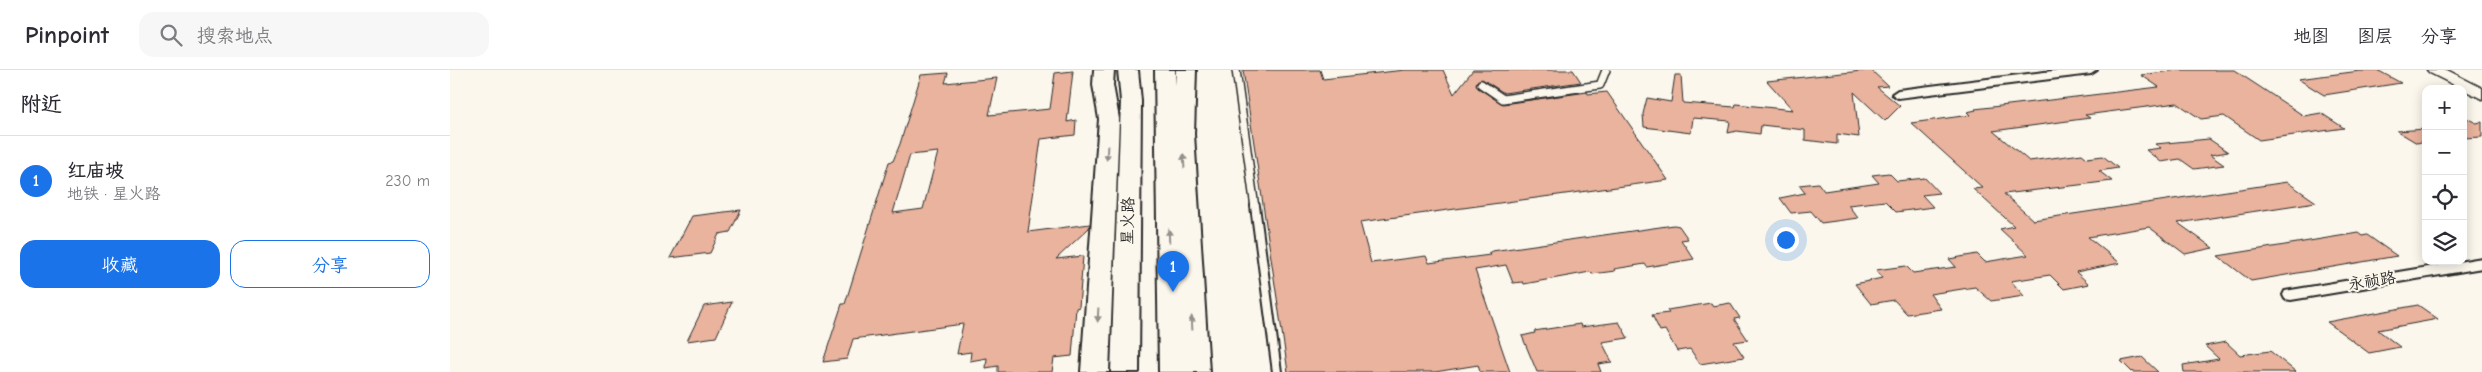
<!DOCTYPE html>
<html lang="zh">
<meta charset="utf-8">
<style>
:root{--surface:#fff;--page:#f7f7f7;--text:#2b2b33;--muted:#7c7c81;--line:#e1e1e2;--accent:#1a73e8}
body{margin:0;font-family:"Comic Neue","LXGW WenKai TC",sans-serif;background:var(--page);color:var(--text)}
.controls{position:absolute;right:15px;top:15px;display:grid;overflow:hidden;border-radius:10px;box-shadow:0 2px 12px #0003}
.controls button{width:45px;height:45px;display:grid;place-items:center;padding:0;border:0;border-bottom:1px solid var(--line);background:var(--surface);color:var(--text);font:25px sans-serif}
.you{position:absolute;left:1335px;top:169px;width:18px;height:18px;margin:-12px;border:4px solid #fff;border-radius:50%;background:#1a73e8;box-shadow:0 0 0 8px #1a73e833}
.badge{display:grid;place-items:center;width:32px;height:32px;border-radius:50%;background:var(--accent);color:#fff;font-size:16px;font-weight:700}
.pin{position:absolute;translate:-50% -41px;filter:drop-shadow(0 1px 2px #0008)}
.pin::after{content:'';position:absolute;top:26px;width:18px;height:15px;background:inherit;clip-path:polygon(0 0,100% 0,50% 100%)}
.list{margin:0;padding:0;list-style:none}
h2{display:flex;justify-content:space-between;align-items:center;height:65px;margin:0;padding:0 20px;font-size:21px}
h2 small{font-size:16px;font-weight:400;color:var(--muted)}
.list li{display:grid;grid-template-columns:32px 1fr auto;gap:15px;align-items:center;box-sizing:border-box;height:90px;padding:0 20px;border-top:1px solid var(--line)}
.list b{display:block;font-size:19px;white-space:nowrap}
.list p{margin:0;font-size:16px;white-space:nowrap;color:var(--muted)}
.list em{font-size:16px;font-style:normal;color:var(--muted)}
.actions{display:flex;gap:10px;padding:15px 20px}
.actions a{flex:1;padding:11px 0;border:1px solid var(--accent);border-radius:15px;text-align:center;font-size:18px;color:var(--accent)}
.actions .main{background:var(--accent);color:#fff}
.icon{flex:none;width:28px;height:28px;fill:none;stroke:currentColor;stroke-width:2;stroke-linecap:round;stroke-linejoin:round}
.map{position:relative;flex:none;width:2032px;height:302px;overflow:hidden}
header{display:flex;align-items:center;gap:30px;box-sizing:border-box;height:70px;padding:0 25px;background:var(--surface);border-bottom:1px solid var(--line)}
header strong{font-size:24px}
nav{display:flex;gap:28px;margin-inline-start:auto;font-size:18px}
.search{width:350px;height:45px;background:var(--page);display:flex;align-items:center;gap:12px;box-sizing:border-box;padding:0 18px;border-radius:15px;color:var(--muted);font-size:19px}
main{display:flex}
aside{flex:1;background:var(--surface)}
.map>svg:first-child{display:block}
.building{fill:#e9b39d;stroke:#2b2b2b;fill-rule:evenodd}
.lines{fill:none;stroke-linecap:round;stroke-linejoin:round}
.service-far1-casing{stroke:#2b2b2b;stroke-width:10}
.service-casing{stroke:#2b2b2b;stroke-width:12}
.minor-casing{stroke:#2b2b2b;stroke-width:4}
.tertiary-casing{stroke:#2b2b2b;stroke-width:3}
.primary-casing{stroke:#2b2b2b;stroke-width:4}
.service-far1{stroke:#fbf7ec;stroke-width:7}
.service{stroke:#fbf7ec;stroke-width:8}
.minor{fill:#fbf7ec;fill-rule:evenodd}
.tertiary{fill:#fbf7ec;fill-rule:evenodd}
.primary{fill:#fbf7ec;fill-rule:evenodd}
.oneway{fill:#93918c}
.labels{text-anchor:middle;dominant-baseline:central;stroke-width:4;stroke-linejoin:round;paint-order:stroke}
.street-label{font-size:16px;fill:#2b2b2b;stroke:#fbf7ec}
</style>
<header>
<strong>Pinpoint</strong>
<div class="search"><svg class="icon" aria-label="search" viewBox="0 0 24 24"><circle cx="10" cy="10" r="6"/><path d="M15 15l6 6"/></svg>搜索地点</div>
<nav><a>地图</a><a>图层</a><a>分享</a></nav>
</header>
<main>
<aside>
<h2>附近<small></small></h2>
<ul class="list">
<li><span class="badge">1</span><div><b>红庙坡</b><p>地铁 · 星火路</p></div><em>230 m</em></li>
</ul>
<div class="actions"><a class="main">收藏</a><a>分享</a></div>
</aside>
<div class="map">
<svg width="2032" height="302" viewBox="0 0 2032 302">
<rect width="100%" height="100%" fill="#fbf7ec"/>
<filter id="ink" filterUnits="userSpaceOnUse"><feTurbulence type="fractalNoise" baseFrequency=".02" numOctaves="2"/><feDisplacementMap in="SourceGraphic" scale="10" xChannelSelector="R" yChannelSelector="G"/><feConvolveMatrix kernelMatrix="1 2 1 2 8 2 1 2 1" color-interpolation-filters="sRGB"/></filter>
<g filter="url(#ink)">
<g class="building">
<polygon points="793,0 870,0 873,9 955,0 993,0 1004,24 1023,0 1123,0 1131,12 1054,23 1032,9 1027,11 1026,14 1028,18 1053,34 1137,22 1138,24 1157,22 1218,110 910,152 921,193 976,186 979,193 1040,185 1038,183 1042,181 1224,155 1229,156 1238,169 1231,170 1244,189 1197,197 1195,194 1164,199 1165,201 1142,204 1140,202 1074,214 1073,212 1063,213 1056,195 1025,200 1060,302 1030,302 1028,295 985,302 838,302"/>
<polygon points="1421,0 1438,16 1427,17 1450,36 1435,51 1404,22 1409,67 1387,64 1387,74 1355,70 1355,60 1311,55 1310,64 1287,61 1278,63 1280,51 1243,48 1241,63 1194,57 1193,44 1197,28 1221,32 1225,5 1231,5 1233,33 1285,37 1286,34 1343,40 1317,11"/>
<polygon points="1729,0 1784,0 1854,46 1871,43 1894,58 1809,70 1774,46 1751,49 1727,33 1635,45 1640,48 1543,61 1579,91 1632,84 1637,88 1653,86 1668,98 1649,101 1662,111 1554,124 1583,150 1837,112 1866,132 1728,153 1763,178 1735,184 1699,157 1638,167 1670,193 1626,202 1639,214 1614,219 1600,205 1561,211 1574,226 1541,231 1525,217 1480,224 1491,239 1457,244 1444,230 1421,234 1405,214 1432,208 1426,200 1456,196 1463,203 1506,197 1499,189 1527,184 1535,192 1578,185 1550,159 1564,156 1523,119 1533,118 1461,53 1520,45 1517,42 1526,40 1525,39 1709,17 1691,5"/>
<path d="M623 1 617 52 626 50 625 65 591 69 578 162 640 154 639 158 606 189 633 186 629 237 626 238 622 286 604 288 602 302H548V296L536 298 537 288 520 291 521 282 507 284 513 254 403 269 397 289 373 292 392 234H395L439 92 443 91 450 74 471 5 498 3 495 13 547 8 539 45 600 39 605 3ZM488 82 473 139 443 143 460 85Z"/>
<polygon points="1910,1 1929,1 1951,13 1874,25 1848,9"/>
<polygon points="2013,46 2026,53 2032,52 2032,67 2013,68"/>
<polygon points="1976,59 1976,71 1967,73 1947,61"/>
<polygon points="1759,69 1778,82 1760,85 1774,95 1744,99 1730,89 1711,92 1696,80 1711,78 1705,74"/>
<polygon points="1439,103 1447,111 1475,108 1489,123 1472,125 1483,137 1446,142 1435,131 1398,135 1408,148 1371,153 1361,141 1341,143 1330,128 1355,123 1349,115 1368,113 1374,121 1429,113 1422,105"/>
<polygon points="291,140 280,162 269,164 260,183 220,188 242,146"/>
<polygon points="1908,163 1912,166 1917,165 1947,186 1801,211 1768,186"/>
<polygon points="282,232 266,267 237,271 254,236"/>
<polygon points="1261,233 1263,236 1280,233 1290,248 1284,249 1298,270 1284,272 1294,287 1250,294 1240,279 1227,281 1215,260 1210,261 1202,245 1219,243 1217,240"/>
<polygon points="1968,235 1988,249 1928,260 1950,277 1919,283 1877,252"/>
<polygon points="1169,252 1178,268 1152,272 1162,292 1148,294 1151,302 1087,302 1072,266 1085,263 1084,261 1130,254 1131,257"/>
<polygon points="1776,272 1790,285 1820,281 1846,302 1734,302 1733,295 1769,289 1755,276"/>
<polygon points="1692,287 1708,302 1682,302 1671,291"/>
</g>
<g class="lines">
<defs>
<g id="service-far1">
<polyline points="786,0 805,138"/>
<polyline points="1031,14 1053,29 1150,15 1156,0"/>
</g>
<polyline id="service" points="805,136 827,302"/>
<g id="minor">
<polygon points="1611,0 1647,0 1641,4 1448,28 1442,24 1448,20"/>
<polygon points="2032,188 2032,198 1841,230 1835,229 1833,225 1835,221 1841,220"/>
</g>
<polygon id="tertiary" points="1977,0 1997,0 2032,18 2032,29 1980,3"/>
<g id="primary">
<polygon points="644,0 664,0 663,15 669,49 659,302 631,302 649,49 643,15"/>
<polygon points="668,0 688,0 691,31 689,302 661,302 671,31"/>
<polygon points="705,0 725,0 725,16 726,0 746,0 744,64 759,302 709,302"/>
</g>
</defs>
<use href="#service-far1" class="service-far1-casing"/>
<use href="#service" class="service-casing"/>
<use href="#minor" class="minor-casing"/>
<use href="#tertiary" class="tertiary-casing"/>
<use href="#primary" class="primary-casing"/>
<use href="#service-far1" class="service-far1"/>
<use href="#service" class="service"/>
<use href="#minor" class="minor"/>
<use href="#tertiary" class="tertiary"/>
<use href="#primary" class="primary"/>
</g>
<defs><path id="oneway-solid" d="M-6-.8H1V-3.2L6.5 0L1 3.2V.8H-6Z" transform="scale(1.25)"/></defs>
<g class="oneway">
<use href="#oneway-solid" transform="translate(657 83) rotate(93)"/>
<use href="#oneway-solid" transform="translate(734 91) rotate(-93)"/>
<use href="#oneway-solid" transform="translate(719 166) rotate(-92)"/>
<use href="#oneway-solid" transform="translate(648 245) rotate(93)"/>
<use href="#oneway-solid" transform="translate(742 253) rotate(-93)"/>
</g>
</g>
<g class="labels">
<g class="street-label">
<text transform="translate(678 151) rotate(-89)">星火路</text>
<text transform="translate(1922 211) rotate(-9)">永祯路</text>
</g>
</g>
</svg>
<div class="controls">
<button>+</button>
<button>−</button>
<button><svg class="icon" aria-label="locate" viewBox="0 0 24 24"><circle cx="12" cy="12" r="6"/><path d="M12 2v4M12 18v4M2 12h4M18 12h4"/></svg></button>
<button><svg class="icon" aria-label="layers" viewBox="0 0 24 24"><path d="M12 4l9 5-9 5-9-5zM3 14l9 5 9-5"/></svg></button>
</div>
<div class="you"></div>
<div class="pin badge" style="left:723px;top:222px">1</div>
</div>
</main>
